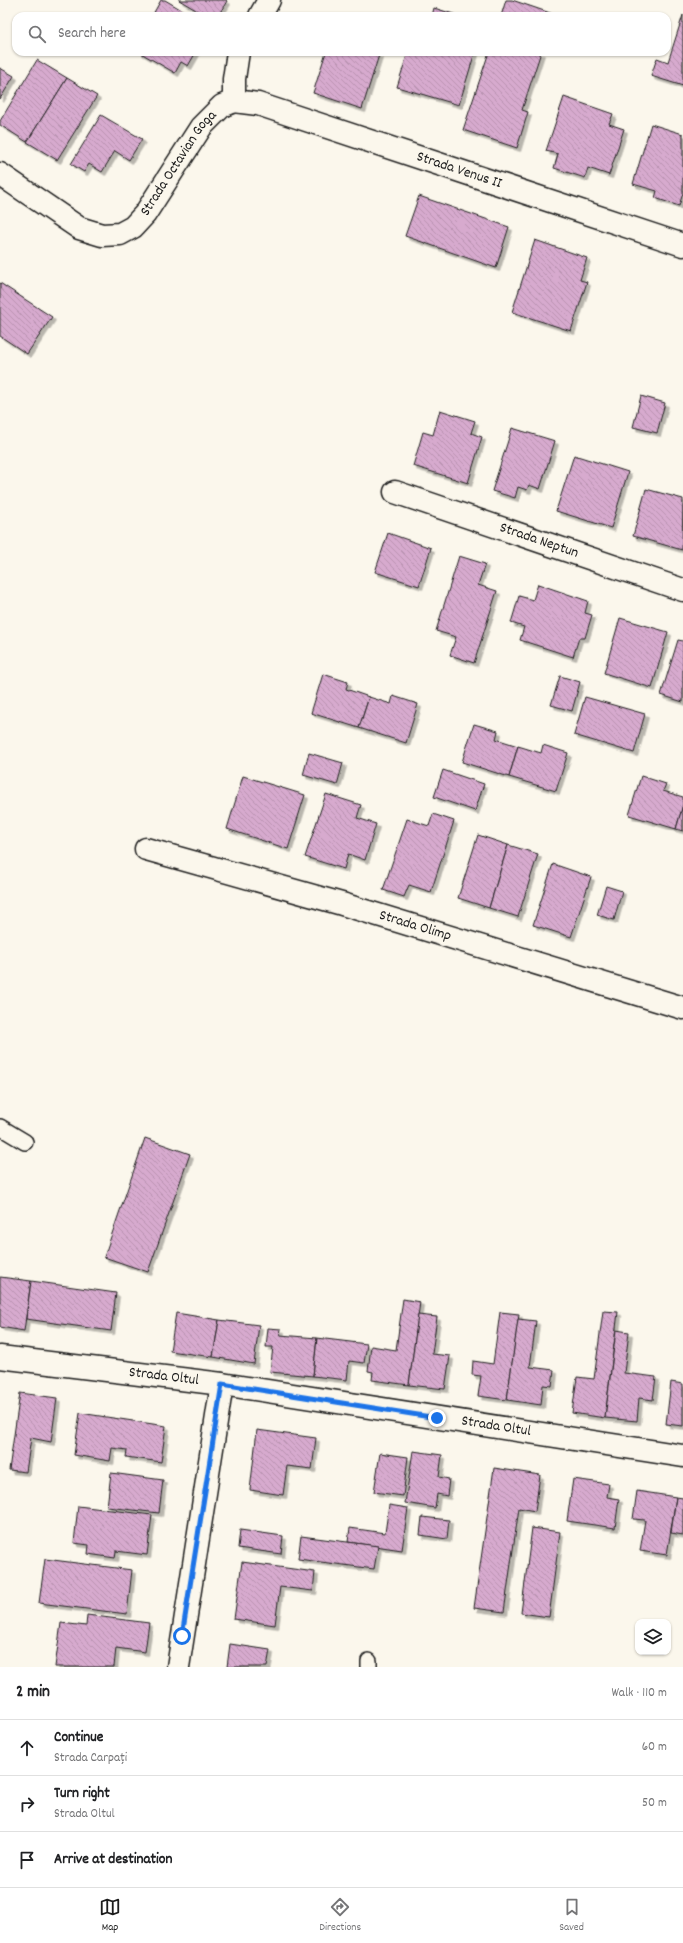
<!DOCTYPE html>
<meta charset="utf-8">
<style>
:root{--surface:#fff;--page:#f6f6f6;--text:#202124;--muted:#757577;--line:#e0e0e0;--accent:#1c1c1c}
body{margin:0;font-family:Dekko,sans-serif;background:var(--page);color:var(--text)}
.controls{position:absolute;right:12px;bottom:12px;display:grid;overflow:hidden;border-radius:8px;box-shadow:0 1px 3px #0004}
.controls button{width:36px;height:36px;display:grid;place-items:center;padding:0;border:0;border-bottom:1px solid var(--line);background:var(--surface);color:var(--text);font:20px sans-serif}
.stop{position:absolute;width:12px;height:12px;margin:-9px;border:3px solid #1a73e8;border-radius:50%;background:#fff}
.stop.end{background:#1a73e8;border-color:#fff;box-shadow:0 1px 4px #0008}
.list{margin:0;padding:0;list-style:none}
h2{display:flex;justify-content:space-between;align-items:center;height:52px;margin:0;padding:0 16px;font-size:17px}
h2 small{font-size:13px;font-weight:400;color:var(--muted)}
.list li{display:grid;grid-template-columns:26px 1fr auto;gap:12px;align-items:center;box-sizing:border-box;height:56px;padding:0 16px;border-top:1px solid var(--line)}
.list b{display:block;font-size:15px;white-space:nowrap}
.list p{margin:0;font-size:13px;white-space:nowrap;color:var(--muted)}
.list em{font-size:13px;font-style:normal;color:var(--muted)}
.icon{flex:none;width:22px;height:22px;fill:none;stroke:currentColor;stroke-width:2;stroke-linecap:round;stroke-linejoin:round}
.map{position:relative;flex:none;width:683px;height:1667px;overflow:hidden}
.search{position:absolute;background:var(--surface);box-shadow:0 1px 3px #0004;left:12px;right:12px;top:12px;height:44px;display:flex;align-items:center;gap:10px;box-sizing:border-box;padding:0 14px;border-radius:12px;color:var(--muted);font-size:15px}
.sheet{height:220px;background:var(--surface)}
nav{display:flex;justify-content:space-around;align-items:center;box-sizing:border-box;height:56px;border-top:1px solid var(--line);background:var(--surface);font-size:11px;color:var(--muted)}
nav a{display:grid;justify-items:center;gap:2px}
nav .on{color:var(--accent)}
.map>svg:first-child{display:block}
.building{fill:url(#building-back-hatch);stroke:#1c1c1c;filter:url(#shadow)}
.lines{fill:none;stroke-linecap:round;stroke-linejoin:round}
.service-casing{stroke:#1c1c1c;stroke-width:18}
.minor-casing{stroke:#1c1c1c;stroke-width:25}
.service{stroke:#fbf7ec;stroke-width:15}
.minor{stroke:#fbf7ec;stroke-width:22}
.route{stroke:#1a73e8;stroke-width:5}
.labels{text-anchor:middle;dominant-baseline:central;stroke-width:3;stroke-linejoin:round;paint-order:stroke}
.street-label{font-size:15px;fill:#1c1c1c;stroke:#fbf7ec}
</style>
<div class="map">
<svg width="683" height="1667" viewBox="0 0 683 1667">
<defs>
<pattern id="building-back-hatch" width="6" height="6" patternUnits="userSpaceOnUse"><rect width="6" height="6" fill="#d7aace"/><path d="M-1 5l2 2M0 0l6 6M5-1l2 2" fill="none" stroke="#b892b0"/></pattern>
<filter id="shadow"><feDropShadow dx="3.5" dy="3.5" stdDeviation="0" flood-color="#0004"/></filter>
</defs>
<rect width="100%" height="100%" fill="#fbf7ec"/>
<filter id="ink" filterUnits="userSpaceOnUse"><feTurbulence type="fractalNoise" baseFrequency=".025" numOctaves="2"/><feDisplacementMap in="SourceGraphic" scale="8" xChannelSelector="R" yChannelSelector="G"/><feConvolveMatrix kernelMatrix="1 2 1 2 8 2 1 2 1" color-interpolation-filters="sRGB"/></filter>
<g filter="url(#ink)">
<g class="building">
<polygon points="161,0 165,0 192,16 152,16"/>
<polygon points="179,0 226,0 227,1 218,16 206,16"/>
<polygon points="506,0 512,0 559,16 501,16"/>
<polygon points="434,8 460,16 432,16"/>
<polygon points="683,15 683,86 651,76 657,58 668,62"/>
<polygon points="139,52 196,52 188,66 181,62 175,73"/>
<polygon points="326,52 370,52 379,55 362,109 313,93"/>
<polygon points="408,52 475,52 459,105 397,87"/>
<polygon points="489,52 541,52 522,110 528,112 517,148 463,130"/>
<polygon points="37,60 67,78 27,142 0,125 0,121"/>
<polygon points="0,68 14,76 0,99"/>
<polygon points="67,78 97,96 57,160 27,142"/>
<polygon points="564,97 613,114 609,124 624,129 609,175 588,168 585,178 554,168 558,154 546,151"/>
<polygon points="101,115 142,139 129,160 115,151 102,172 89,164 84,172 71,164"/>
<polygon points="651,124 683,134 683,193 679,206 655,198 657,191 633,184"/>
<polygon points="419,196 509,227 496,268 405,236"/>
<polygon points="535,240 587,258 580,280 587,282 571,331 512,312"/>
<polygon points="0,283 52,317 27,354 0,336"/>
<polygon points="641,396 665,403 657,433 633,427"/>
<polygon points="440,410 475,421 471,433 482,437 468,483 413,466 423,432 433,435"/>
<polygon points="512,428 555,441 540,489 529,485 527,490 518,487 515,498 492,491"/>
<polygon points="574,455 628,472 611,528 556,511"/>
<polygon points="646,489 683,499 682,550 633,536"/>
<polygon points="388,533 431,548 419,586 375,572"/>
<polygon points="459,556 485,564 478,585 497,591 474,663 450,655 456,637 436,631"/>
<polygon points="538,584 588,601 585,613 592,615 585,638 579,638 573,657 520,640 524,627 511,623 519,596 533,600"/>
<polygon points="620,618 668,632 652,688 604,673"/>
<polygon points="678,640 683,641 683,702 661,695"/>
<polygon points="323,674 348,682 346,689 369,697 359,728 311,713"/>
<polygon points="560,676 580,682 572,711 551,705"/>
<polygon points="393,696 418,704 406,743 359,728 369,697 391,704"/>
<polygon points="585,697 645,714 634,753 574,735"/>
<polygon points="474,724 498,731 496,739 518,746 509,777 462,762"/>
<polygon points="543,745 568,753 556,791 509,777 518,746 541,753"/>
<polygon points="309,753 343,763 337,785 303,775"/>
<polygon points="443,770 484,784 475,811 434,797"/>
<polygon points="243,776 305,795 288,849 227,829"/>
<polygon points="641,776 666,784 663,791 683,797 683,805 676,829 629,815"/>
<polygon points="326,794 361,805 357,818 376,824 365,860 348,854 344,869 305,857"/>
<polygon points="683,805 683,831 676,829"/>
<polygon points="433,814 454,821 431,892 409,885 404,897 383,890 407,819 429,826"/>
<polygon points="478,835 508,845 489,908 458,898"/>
<polygon points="508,845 538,854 518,917 489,908"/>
<polygon points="553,864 591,877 571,937 533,925"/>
<polygon points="606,886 622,891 614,920 597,915"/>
<polygon points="145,1138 190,1154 148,1272 104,1257"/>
<polygon points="0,1277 31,1281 24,1331 0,1327"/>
<polygon points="31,1281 116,1293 111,1331 26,1319"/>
<polygon points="403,1299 420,1302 409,1385 372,1380 373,1372 368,1371 371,1346 396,1350"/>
<polygon points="603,1311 618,1312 605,1418 572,1413 577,1377 594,1379"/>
<polygon points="500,1312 519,1314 507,1400 478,1396 481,1376 472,1375 473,1361 493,1364"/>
<polygon points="176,1313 219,1320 213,1357 170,1351"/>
<polygon points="418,1315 437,1317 432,1354 450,1356 445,1389 409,1385"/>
<polygon points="518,1319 536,1321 530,1367 554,1370 552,1386 543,1385 541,1405 507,1400"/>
<polygon points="219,1320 259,1325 254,1364 213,1357"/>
<polygon points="268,1328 281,1329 280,1335 317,1338 313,1376 270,1372 273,1347 266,1347"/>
<polygon points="616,1330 629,1332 624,1373 656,1377 653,1400 639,1398 637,1421 605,1418"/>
<polygon points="317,1338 367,1344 364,1363 349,1361 347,1380 313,1376"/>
<polygon points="671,1382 683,1384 683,1426 666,1424"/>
<polygon points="20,1393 57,1398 51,1442 31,1438 26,1472 9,1470"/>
<polygon points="80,1413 166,1426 161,1462 126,1457 127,1450 112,1448 110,1461 74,1455"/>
<polygon points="257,1430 316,1438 312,1469 287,1466 283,1495 250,1490"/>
<polygon points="413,1451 442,1455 439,1477 449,1479 447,1496 437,1494 435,1508 405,1503"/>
<polygon points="380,1453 408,1457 403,1496 374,1492"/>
<polygon points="494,1468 540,1475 535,1511 519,1508 504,1612 474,1608"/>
<polygon points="111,1473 163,1480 159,1513 107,1507"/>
<polygon points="573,1479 609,1484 607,1497 619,1499 615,1528 567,1521"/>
<polygon points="637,1491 676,1497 667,1555 640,1551 645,1520 633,1519"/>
<polygon points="676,1497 683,1498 683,1535 671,1533"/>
<polygon points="389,1505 408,1508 402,1550 348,1542 350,1528 385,1533"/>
<polygon points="78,1506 152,1515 147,1555 116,1551 115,1558 88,1554 89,1545 74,1543"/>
<polygon points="422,1517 449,1520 447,1539 420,1535"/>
<polygon points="532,1528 560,1532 549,1617 521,1613"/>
<polygon points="240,1530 283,1536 281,1554 238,1548"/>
<polygon points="301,1536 378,1546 374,1569 298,1559"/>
<polygon points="45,1559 132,1570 127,1614 39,1603"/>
<polygon points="242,1562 315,1572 313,1591 280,1587 275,1625 234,1619"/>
<polygon points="87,1615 149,1623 145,1652 116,1648 114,1667 55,1667 61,1623 86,1626"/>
<polygon points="230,1644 270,1650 267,1667 227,1667"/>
</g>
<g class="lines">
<defs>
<g id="service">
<polyline points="0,1127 25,1142"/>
<polyline points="369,1667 369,1661"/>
</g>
<g id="minor">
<polyline points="260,16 269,0"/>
<path id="s1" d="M234 101 258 104 683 245"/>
<polyline points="234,101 234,79 238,52"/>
<path id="s2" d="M0 174 79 228 102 235 120 234 133 227 145 214 201 127 222 106 234 101"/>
<path id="s3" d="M395 492 683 590"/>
<path id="s4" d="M146 849 342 904 683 1008"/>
<path id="s5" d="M0 1357 222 1384 683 1456"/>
<polyline points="178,1667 222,1384"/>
</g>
</defs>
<use href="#service" class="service-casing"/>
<use href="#minor" class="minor-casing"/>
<use href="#service" class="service"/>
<use href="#minor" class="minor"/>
</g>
</g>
<g class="lines" filter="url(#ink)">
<polyline class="route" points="182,1636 222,1384 437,1418"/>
</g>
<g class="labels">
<g class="street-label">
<text stroke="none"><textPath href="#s2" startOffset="231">Strada Octavian Goga</textPath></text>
<text stroke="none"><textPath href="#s1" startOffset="236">Strada Venus II</textPath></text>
<text stroke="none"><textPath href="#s3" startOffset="152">Strada Neptun</textPath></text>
<text stroke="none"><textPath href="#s4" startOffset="280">Strada Olimp</textPath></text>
<text stroke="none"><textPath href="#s5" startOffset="165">Strada Oltul</textPath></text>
<text stroke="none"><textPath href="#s5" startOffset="501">Strada Oltul</textPath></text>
</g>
</g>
</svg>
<div class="controls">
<button><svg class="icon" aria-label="layers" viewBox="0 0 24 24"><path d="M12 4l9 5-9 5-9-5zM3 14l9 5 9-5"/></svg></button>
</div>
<div class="stop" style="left:182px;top:1636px"></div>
<div class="stop end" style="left:437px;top:1418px"></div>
<div class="search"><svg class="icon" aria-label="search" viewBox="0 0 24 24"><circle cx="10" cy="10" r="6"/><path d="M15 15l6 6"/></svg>Search here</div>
</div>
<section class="sheet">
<h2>2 min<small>Walk · 110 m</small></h2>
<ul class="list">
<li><svg class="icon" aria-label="ahead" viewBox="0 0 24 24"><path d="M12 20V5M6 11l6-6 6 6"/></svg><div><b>Continue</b><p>Strada Carpați</p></div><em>60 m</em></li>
<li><svg class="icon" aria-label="right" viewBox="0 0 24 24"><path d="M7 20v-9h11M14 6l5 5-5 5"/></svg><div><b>Turn right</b><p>Strada Oltul</p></div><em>50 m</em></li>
<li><svg class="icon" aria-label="arrive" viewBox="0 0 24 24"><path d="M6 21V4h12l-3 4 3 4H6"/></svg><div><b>Arrive at destination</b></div></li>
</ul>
</section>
<nav>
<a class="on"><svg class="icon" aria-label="map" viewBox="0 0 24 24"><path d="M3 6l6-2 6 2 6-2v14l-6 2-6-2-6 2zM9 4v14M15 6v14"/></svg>Map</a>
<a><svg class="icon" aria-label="directions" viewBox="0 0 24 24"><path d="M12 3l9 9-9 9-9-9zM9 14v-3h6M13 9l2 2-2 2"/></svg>Directions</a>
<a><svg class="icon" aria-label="saved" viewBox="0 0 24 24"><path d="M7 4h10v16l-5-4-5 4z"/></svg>Saved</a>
</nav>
